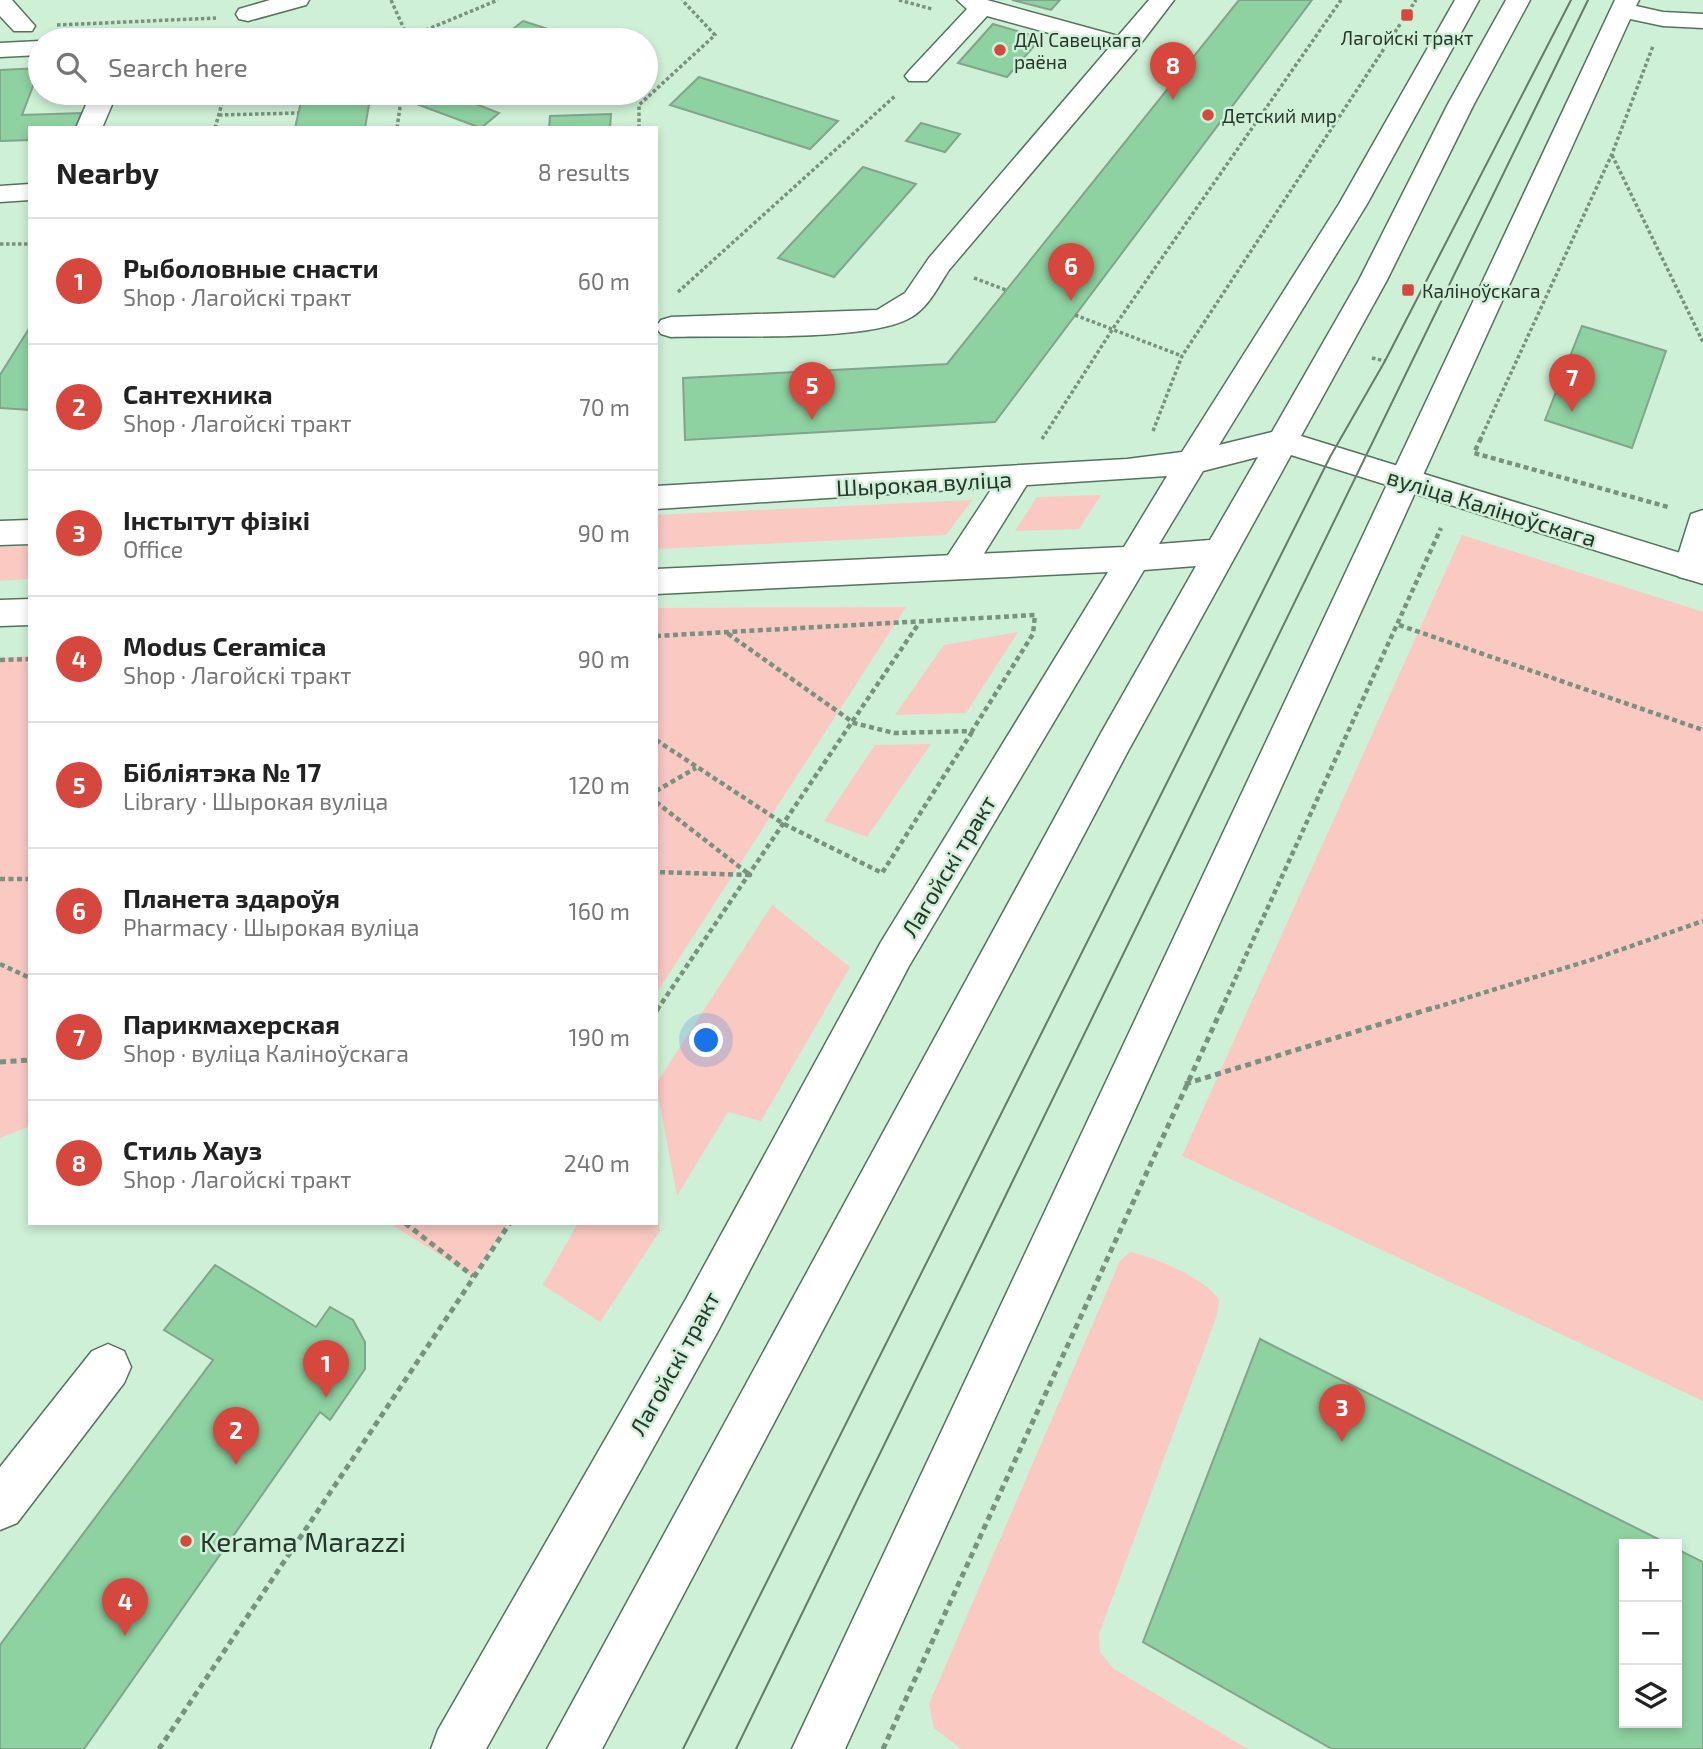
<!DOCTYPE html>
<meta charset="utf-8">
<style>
:root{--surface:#fff;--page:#f6f6f6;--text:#222;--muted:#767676;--line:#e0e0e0;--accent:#d6483e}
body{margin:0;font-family:"Exo 2",sans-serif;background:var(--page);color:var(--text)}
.controls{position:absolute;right:21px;bottom:21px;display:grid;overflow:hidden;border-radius:0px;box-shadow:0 4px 10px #0003}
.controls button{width:63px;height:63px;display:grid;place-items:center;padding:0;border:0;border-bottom:2px solid var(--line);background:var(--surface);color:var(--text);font:35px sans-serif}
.you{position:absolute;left:707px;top:1041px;width:24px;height:24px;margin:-18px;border:5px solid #fff;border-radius:50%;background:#1a73e8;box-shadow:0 0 0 10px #1a73e833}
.badge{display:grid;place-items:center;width:46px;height:46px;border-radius:50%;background:var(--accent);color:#fff;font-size:23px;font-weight:700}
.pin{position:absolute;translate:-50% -58px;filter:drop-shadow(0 2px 4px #0008)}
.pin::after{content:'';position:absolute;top:37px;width:24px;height:21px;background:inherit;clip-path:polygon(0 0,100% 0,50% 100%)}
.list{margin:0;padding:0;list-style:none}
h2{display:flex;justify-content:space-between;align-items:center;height:91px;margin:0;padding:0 28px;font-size:30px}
h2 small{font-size:23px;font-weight:400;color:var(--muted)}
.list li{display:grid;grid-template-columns:46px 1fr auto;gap:21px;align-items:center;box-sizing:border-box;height:126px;padding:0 28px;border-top:2px solid var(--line)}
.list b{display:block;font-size:26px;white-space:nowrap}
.list p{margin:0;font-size:23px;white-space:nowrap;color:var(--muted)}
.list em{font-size:23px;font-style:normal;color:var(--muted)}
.icon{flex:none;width:38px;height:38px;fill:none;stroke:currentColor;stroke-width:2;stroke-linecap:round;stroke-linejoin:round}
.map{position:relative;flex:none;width:1703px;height:1749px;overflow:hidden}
.search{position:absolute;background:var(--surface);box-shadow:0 4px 10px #0003;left:28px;top:28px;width:630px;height:77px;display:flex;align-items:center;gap:18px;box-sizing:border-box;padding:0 24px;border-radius:38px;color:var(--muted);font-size:26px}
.panel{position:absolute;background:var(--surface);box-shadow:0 4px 10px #0003;left:28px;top:126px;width:630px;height:1099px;border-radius:0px}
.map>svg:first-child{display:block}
.green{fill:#f9c9c2}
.building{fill:#8ed2a1;stroke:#83a38b;stroke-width:2}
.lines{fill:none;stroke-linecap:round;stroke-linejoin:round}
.minor-casing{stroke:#55735c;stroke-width:3}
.major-casing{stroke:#55735c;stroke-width:3}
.path-far2{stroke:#79917f;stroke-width:3.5;stroke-dasharray:3.5 2.5;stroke-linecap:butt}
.path-far1{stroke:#79917f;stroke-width:4.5;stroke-dasharray:5 3.5;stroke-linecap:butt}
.path{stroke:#79917f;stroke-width:5;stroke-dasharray:6 4.5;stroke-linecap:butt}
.minor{fill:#fff;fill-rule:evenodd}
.major{fill:#fff;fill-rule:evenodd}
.tram{stroke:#657b6b;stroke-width:2}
.poi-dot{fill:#d6483e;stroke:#cef0d6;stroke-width:2.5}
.labels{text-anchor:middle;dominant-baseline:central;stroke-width:5;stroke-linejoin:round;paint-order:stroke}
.far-poi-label{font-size:19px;fill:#27352b;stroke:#cef0d6;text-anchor:start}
.street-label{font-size:23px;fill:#27352b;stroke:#cef0d6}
.near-poi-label{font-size:28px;fill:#27352b;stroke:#cef0d6;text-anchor:start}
</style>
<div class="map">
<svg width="1703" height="1749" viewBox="0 0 1703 1749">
<rect width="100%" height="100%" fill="#cef0d6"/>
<g class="green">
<polygon points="1101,495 1079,529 1015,531 1037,497"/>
<polygon points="972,500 946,535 656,549 656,515"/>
<polygon points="1462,535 1703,612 1703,1401 1182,1156"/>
<polygon points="30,546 30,579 0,581 0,547"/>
<polygon points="906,607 656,994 656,608"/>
<polygon points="1018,632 966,713 895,715 944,645"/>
<polygon points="30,656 30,1126 0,1138 0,658"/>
<polygon points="931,744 867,837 824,821 875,745"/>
<polygon points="772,905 850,967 761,1121 728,1112 677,1196 656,1084"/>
<polygon points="656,1209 660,1231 600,1322 543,1285 578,1223 656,1223"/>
<polygon points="389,1223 508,1223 473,1276"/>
<path d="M1130 1252C1155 1257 1206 1279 1219 1300L1217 1315 1099 1634 1100 1652 1114 1669 1248 1749H961L934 1728 929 1704 1120 1261Z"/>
</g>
<g class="building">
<polygon points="1012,0 1060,0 1051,10"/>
<polygon points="1239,0 1312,0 995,422 685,440 683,378 947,364"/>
<polygon points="523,21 548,29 584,40 499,40"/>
<polygon points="993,24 1041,38 1007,77 958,63"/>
<polygon points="40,68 22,115 81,113 76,128 30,128 30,140 0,141 0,70"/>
<polygon points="699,77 806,111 838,121 810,149 670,105"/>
<polygon points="303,93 371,93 365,128 295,128"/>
<polygon points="435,93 448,93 499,113 481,128 419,105"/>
<polygon points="611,114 610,128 549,128 550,116"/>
<polygon points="921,123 960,134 945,152 906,141"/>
<polygon points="863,167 916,184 834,277 778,258"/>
<polygon points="1582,326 1666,351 1632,448 1545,420"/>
<polygon points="30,327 30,410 0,408 0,375"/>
<polygon points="215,1265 316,1327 330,1307 353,1320 365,1342 365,1369 330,1420 320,1412 84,1749 0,1749 0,1645 213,1360 164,1330"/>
<polygon points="1260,1339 1668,1544 1624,1544 1624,1723 1677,1723 1677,1549 1703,1562 1703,1749 1332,1749 1143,1642"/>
</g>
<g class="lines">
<defs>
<g id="minor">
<polygon points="0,0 12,0 35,26 32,31 14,31 0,16"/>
<polygon points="270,0 309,0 306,5 248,21 239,19 236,14 239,9"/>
<path d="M957 0H987L1118 36 1149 0H1174L1135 51 949 270C937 288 928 309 908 319 864 342 726 335 671 337L661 334 656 327 661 320 671 317 877 310 905 293 929 258 1108 49 987 16 927 81H909L905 76 909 71 967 9Z"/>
<polygon points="1615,0 1639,0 1636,6 1663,12 1703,14 1703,28 1663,26 1630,19 845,1749 792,1749"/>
<polygon points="40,41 40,55 0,57 0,43"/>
<polygon points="91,93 117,93 102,128 76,128"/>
<polygon points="30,184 30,200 0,202 0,186"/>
<polygon points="1015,467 1026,470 1031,478 970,576 958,579 946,576 941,567 946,558 1004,470"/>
<polygon points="1703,510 1703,576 1691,580 1679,577 1674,568 1691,514"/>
<polygon points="108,1344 124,1351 131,1367 124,1383 17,1523 0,1530 0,1467 92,1351"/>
</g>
<g id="major">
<path d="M1455 0H1479L1367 204 1219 445 1272 432 1359 280 1448 104 1506 0H1530L1474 104 1387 280 1301 436 1703 560V584L1291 455 1127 753 602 1749H547L1101 733 1196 566 1144 570 909 966 718 1331 486 1749H431L438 1730 686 1299 881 942 1108 572 656 594V569L1124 547 1167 476 656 509V486L1127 459 1182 452 1339 204ZM1258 457 1210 540 1159 544 1203 471Z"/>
<polygon points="30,520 30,544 0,545 0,521"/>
<polygon points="30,599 30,625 0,626 0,600"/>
</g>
</defs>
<use href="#minor" class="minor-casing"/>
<use href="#major" class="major-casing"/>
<g class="path-far2">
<polyline points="391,0 409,40"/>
<polyline points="899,0 932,9"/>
<polyline points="57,25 216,18"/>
<polyline points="409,37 498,0"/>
<polyline points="219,115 298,113"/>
<polyline points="215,128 225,93"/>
<polyline points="397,128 402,93"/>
<polyline points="639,128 639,105 715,35 682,0"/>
<polyline points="1612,155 1703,342"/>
<polyline points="0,244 30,244"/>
<polyline points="974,278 1006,290"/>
<polyline points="678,292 895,96"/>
<polyline points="1075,315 1182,356"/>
<polyline points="1372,358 1385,361"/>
<polyline points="1153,431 1182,356 1416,0"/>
<polyline points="1042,439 1114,327 1341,0"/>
<polyline points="1480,440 1612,154 1653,46"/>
</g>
<g class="path-far1">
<polyline points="1481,438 1474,453 1668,507"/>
<polyline points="1399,625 1703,730"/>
<polyline points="656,636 1035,615 1033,634 972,731 894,733 854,723 727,633"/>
<polyline points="0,660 30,659"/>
<polyline points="656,740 784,824 882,873 972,732"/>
<polyline points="656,791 696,768"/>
<polyline points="656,802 750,875 656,872"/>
<polyline points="0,879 30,879"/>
<polyline points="0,964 30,978"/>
<polyline points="657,1010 919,623"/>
<polyline points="1221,1010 1441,528"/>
<polyline points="1427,1010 1591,960 1703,921"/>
</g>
<g class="path">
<polyline points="656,1011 658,1008"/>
<polyline points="0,1062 30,1060"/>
<polyline points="1185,1084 1433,1008"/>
<polyline points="405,1223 473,1276"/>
<polyline points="159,1749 510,1223"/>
<polyline points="883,1749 1222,1008"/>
</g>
<use href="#minor" class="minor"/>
<use href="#major" class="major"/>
<g class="tram">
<polyline points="683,1749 1330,457 1385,361 1571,0"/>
<polyline points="736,1749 1588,0"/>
</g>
</g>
<g class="poi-dot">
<rect x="1400" y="8" width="14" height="14" rx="3.5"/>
<circle cx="1000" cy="50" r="7"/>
<circle cx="1208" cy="115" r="7"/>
<rect x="1401" y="283" width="14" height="14" rx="3.5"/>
<circle cx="186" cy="1541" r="7"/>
</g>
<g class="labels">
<g class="far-poi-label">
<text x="1407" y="37" text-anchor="middle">Лагойскі тракт</text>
<text x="1014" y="39">ДАІ Савецкага<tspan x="1014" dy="22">раёна</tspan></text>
<text x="1222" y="115">Детский мир</text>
<text x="1422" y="290">Каліноўскага</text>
</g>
<g class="street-label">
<text transform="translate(924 483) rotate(-3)">Шырокая вуліца</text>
<text transform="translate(1492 507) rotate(17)">вуліца Каліноўскага</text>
<text transform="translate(948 866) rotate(-59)">Лагойскі тракт</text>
<text transform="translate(674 1363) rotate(-61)">Лагойскі тракт</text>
</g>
<g class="near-poi-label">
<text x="200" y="1541">Kerama Marazzi</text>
</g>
</g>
</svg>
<div class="controls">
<button>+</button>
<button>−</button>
<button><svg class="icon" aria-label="layers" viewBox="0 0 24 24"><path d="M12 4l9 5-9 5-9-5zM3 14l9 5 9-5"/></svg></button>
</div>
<div class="you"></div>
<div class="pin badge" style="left:326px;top:1398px">1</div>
<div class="pin badge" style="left:236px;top:1465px">2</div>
<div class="pin badge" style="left:1342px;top:1442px">3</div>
<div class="pin badge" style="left:125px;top:1636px">4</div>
<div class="pin badge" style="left:812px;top:420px">5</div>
<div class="pin badge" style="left:1071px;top:301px">6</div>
<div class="pin badge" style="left:1572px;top:412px">7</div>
<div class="pin badge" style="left:1173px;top:100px">8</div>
<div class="search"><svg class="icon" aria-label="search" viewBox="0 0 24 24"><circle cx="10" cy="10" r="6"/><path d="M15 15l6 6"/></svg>Search here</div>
<section class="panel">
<h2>Nearby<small>8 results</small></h2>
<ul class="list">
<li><span class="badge">1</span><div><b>Рыболовные снасти</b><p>Shop · Лагойскі тракт</p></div><em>60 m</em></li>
<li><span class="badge">2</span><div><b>Сантехника</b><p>Shop · Лагойскі тракт</p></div><em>70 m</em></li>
<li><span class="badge">3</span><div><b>Інстытут фізікі</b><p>Office</p></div><em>90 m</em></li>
<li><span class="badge">4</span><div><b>Modus Ceramica</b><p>Shop · Лагойскі тракт</p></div><em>90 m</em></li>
<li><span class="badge">5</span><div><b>Бібліятэка № 17</b><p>Library · Шырокая вуліца</p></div><em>120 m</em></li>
<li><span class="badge">6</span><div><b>Планета здароўя</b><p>Pharmacy · Шырокая вуліца</p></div><em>160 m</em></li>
<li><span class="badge">7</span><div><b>Парикмахерская</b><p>Shop · вуліца Каліноўскага</p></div><em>190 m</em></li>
<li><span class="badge">8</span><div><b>Стиль Хауз</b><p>Shop · Лагойскі тракт</p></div><em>240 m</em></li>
</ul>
</section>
</div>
